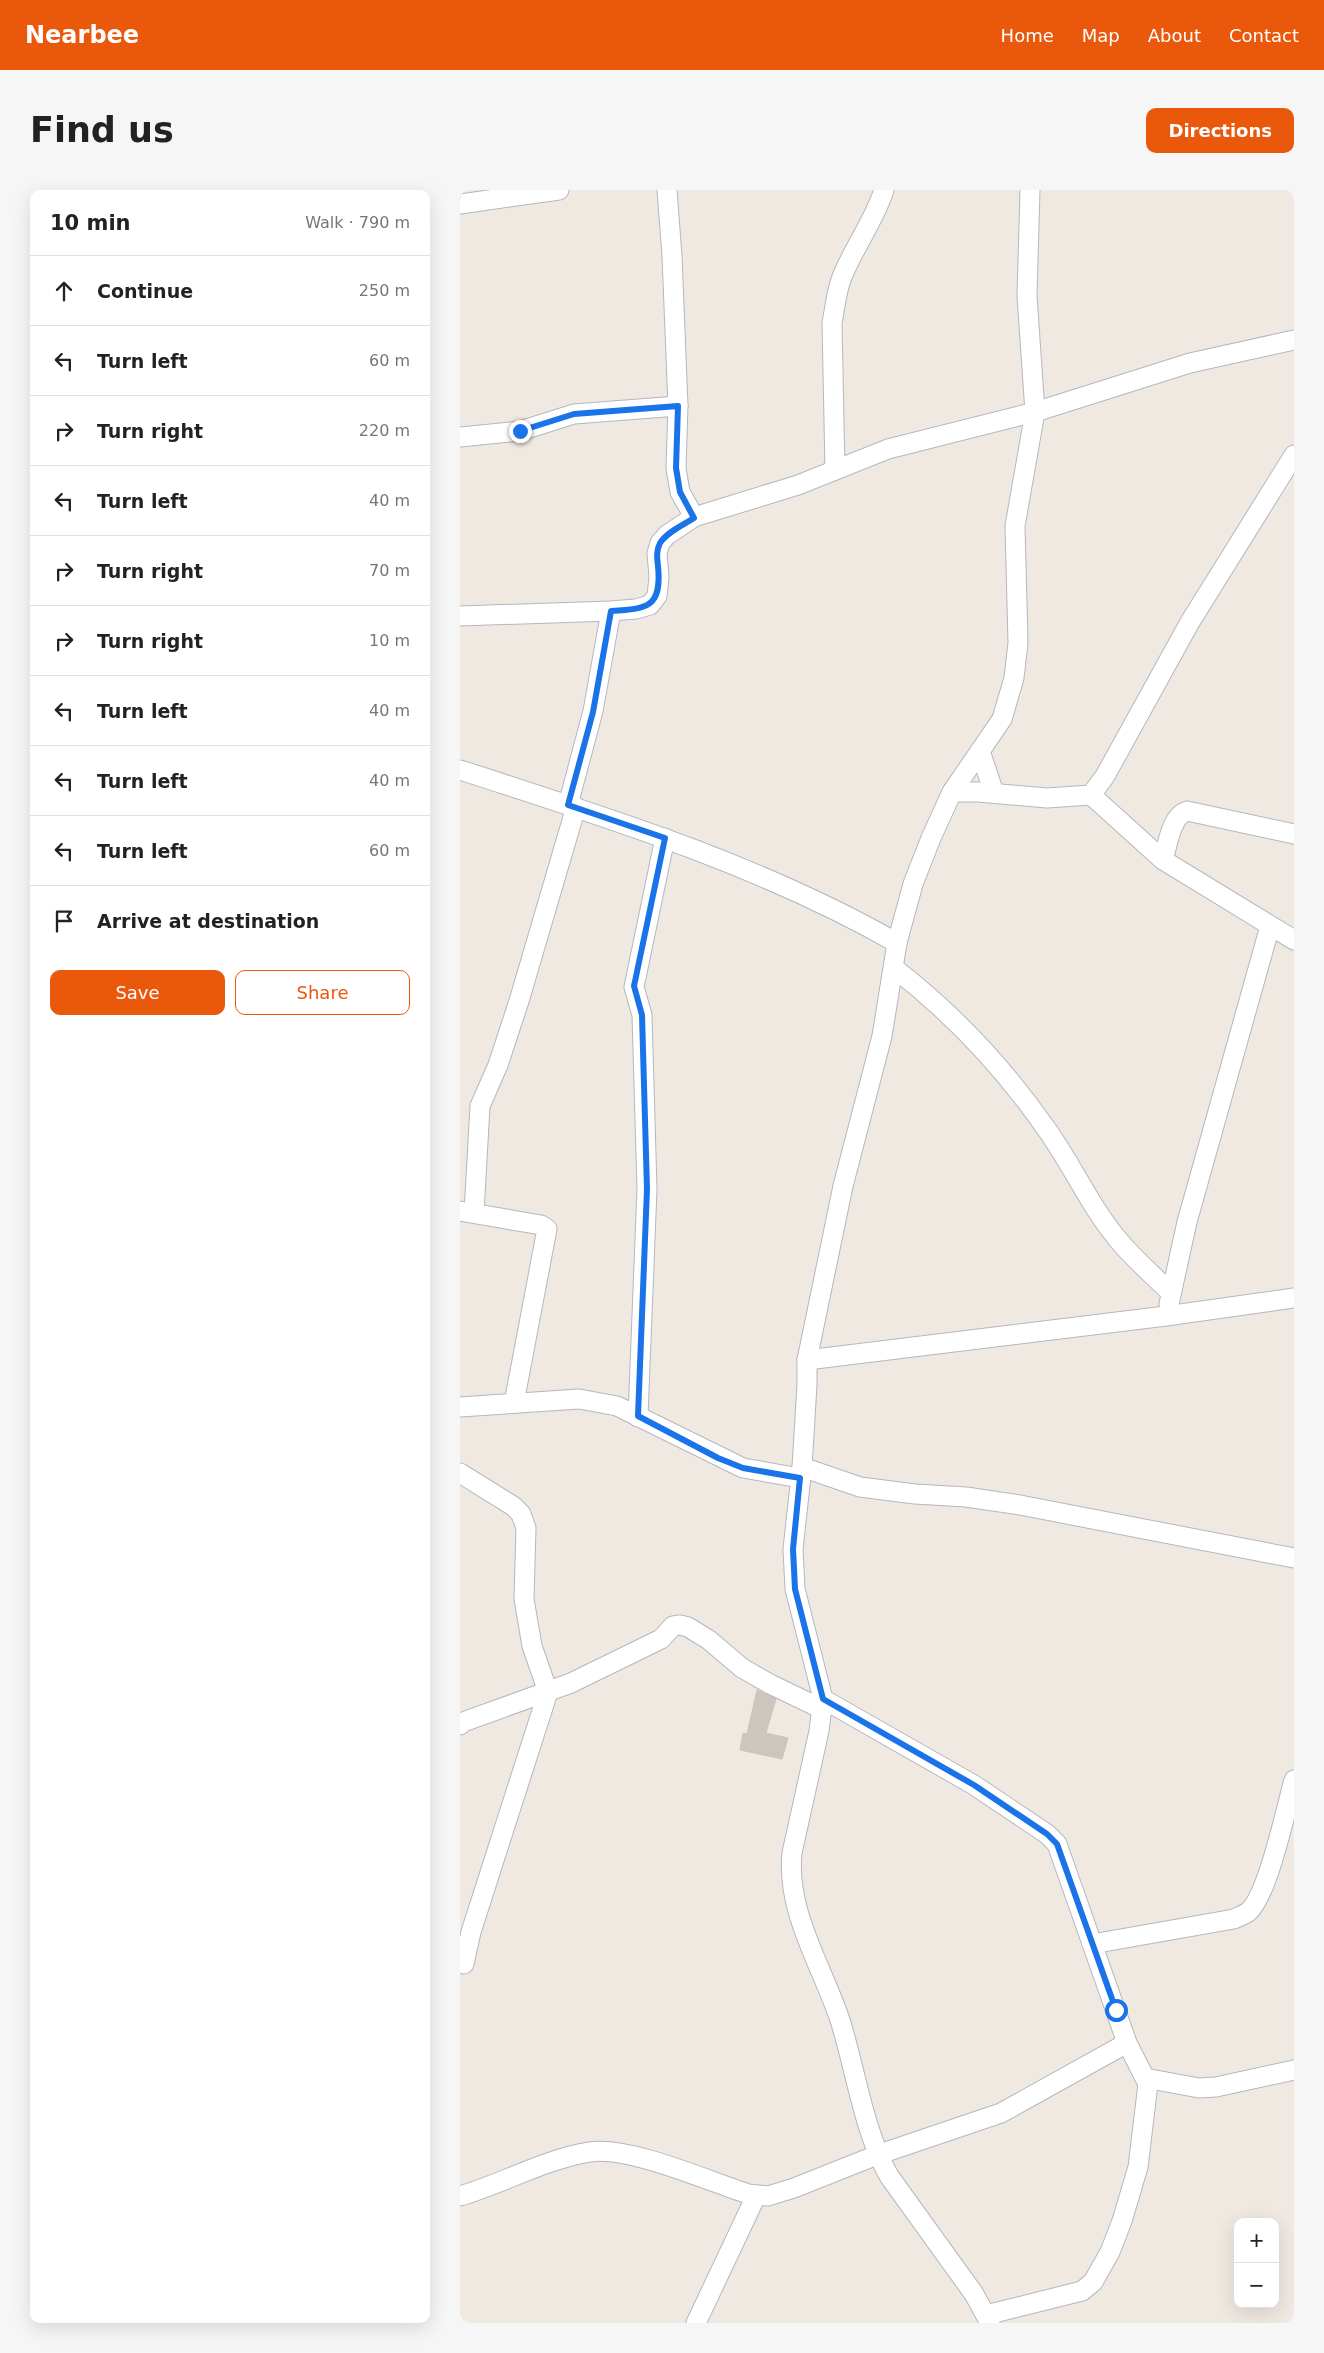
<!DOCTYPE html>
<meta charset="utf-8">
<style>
:root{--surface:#fff;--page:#f6f6f6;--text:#222;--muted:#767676;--line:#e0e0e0;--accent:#ea580c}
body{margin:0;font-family:"DejaVu Sans",sans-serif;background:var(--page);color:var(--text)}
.controls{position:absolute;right:15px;bottom:15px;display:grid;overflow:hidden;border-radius:10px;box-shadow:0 5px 20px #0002}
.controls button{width:45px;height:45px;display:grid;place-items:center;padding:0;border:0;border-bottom:1px solid var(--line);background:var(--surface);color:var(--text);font:25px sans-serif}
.stop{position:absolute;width:15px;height:15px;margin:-11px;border:4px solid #1a73e8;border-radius:50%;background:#fff}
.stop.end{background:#1a73e8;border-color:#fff;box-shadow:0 1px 5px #0008}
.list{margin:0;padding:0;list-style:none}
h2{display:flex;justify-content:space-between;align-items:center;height:65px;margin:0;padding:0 20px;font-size:21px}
h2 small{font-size:16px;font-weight:400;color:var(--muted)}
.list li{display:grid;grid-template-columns:32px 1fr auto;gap:15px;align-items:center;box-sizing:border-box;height:70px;padding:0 20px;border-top:1px solid var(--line)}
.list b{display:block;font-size:19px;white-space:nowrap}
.list em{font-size:16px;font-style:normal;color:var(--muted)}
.actions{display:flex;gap:10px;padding:15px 20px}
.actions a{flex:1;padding:11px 0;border:1px solid var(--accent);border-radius:10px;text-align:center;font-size:18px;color:var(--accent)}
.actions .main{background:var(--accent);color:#fff}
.icon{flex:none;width:28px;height:28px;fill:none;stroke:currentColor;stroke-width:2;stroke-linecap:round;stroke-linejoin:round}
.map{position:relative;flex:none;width:834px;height:2133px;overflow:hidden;border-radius:10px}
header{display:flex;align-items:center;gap:30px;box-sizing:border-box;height:70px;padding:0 25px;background:var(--accent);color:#fff}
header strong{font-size:24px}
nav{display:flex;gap:28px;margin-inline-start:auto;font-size:18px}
.intro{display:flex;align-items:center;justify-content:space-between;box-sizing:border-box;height:120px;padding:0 30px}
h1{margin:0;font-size:35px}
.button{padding:12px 22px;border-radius:10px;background:var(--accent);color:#fff;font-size:18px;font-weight:700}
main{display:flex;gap:30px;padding:0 30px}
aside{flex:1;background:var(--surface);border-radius:10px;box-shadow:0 5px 20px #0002}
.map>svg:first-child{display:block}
.building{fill:#cbc7bf;stroke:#cbc5ba}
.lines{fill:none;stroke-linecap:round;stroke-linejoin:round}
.minor-casing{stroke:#b4b7c1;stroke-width:21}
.minor{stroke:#fff;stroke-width:19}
.route{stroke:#1a73e8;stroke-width:6}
</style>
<header>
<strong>Nearbee</strong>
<nav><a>Home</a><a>Map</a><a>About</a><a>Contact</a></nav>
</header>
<div class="intro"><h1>Find us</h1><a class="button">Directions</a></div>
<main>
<aside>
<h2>10 min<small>Walk · 790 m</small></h2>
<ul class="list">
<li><svg class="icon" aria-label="ahead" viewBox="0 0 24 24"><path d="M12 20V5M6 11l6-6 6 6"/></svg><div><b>Continue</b></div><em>250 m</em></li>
<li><svg class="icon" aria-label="left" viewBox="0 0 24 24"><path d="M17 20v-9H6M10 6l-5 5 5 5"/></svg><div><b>Turn left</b></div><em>60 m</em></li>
<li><svg class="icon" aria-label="right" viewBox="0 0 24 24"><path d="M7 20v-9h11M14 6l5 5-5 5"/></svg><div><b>Turn right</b></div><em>220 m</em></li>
<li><svg class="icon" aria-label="left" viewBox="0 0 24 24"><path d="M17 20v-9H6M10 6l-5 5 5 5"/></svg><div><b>Turn left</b></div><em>40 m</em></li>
<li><svg class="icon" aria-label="right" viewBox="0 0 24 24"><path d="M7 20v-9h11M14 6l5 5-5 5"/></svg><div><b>Turn right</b></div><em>70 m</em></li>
<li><svg class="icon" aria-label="right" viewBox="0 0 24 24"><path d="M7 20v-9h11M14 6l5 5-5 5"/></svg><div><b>Turn right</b></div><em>10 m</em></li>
<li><svg class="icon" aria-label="left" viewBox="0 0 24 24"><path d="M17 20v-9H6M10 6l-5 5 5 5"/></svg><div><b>Turn left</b></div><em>40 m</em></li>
<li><svg class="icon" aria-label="left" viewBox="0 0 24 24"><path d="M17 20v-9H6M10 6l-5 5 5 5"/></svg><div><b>Turn left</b></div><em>40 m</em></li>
<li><svg class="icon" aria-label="left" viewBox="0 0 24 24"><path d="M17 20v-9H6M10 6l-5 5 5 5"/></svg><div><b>Turn left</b></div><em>60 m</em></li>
<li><svg class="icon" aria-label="arrive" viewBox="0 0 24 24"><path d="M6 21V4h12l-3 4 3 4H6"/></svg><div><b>Arrive at destination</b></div></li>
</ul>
<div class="actions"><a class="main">Save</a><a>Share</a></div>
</aside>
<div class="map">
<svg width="834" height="2133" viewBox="0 0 834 2133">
<rect width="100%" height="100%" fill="#efe9e1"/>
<polygon class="building" points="297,1500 316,1509 306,1543 328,1548 322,1569 280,1560 283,1543 287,1544"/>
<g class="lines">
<defs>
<g id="minor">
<polyline points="207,0 212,66 218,216 216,278 220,302 234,327"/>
<polyline points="0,14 99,0"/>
<polyline points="0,247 60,241 114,224 218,216"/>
<path d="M375 280 372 133C375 118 376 102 382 87 394 57 414 31 424 0"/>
<polyline points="0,426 151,421 176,419 190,415 197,406 199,387 197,363 200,353 207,345 234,327 338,295 428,259 575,222 730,173 834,150"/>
<polyline points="520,561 534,603"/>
<path d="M0 580C149 628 300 675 437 753"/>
<polyline points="492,602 518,602 587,608 631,605 645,586 730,432 834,265"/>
<polyline points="631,605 703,670 834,750"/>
<polyline points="108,615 133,521 151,421"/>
<path d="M703 670C708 654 711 626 727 621L834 644"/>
<path d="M434 778C492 823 543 877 585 937 612 974 630 1017 660 1052 675 1070 694 1086 711 1103"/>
<polyline points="0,1021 81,1035 87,1039 54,1213"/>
<polyline points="14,1023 20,916 38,875 59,811 116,617"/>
<polyline points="709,1114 727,1032 810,736"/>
<polyline points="347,1170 706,1126 834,1108"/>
<polyline points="0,1217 119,1209 157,1216 283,1278 340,1288"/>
<polyline points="178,1227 187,999 182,825 174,797 205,648"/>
<polyline points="342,1277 400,1297 455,1304 506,1307 560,1315 834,1368"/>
<polyline points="0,1283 53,1316 61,1324 66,1338 64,1409 72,1456 88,1502 11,1742 4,1774"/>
<polyline points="363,1509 514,1595 587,1644 597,1654 667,1853 688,1894 678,1977 662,2031 650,2062 633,2092 622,2101 526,2125"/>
<polyline points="0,1535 3,1532 111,1493 201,1449 213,1436 220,1435 228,1437 249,1450 282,1478 310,1494 362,1519"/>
<path d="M632 1754 774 1729C778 1727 784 1725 788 1722 808 1706 826 1618 834 1590"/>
<polyline points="685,1888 739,1898 756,1897 834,1880"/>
<path d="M0 2006C44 1993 85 1969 130 1962 170 1956 248 1991 288 2004L308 2006 334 1998 417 1965 541 1923 667 1853"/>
<polyline points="236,2133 296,2006"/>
<path d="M530 2133 514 2104 429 1986C403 1939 396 1881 380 1830 362 1776 326 1722 332 1663L359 1541 363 1509 335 1399 333 1359 342 1277 347 1195V1170L383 996 422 846 437 753 453 694 471 648 492 602 542 529 554 488 558 453 555 336 575 222 567 106 570 0"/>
</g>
</defs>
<use href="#minor" class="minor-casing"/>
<use href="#minor" class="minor"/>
</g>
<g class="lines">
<path class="route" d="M60 241 114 224 218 216 216 278 220 302 234 328C223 335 207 342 200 353 196 361 197 368 198 376 202 417 188 419 151 421L133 522 108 615 205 648 174 796 182 825 187 999 178 1226 258 1268 283 1278 340 1288 333 1359 335 1399 363 1509 514 1595 587 1644 597 1654 656 1820"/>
</g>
</svg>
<div class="controls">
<button>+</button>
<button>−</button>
</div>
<div class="stop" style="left:656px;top:1820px"></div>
<div class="stop end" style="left:60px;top:241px"></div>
</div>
</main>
